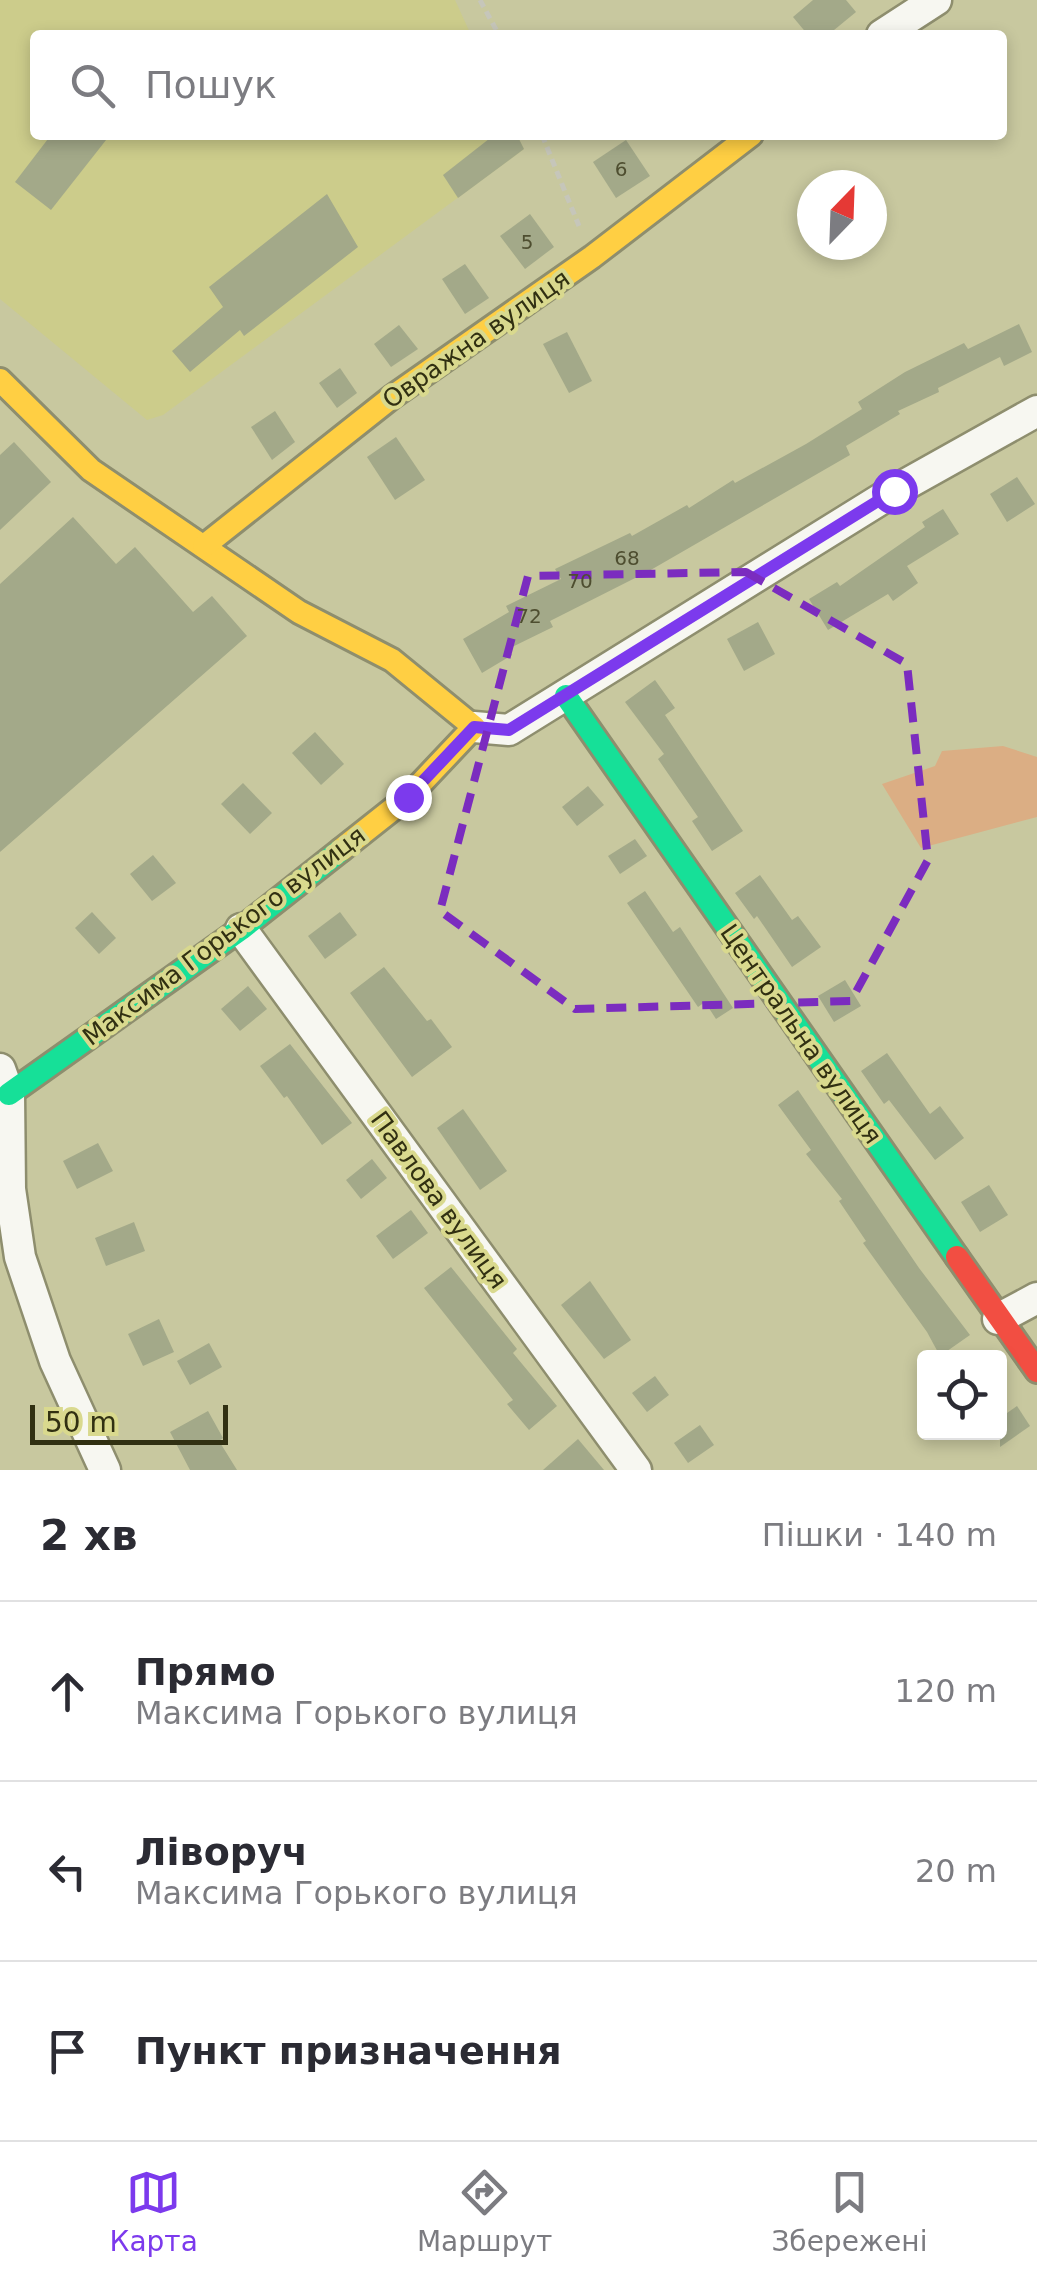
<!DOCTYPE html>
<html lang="uk">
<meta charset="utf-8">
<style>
:root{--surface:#fff;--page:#f2f2f3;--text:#2b2b33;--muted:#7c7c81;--line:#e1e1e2;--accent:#7c3aed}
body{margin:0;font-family:"DejaVu Sans",sans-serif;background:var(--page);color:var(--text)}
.controls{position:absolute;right:30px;bottom:30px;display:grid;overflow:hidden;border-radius:10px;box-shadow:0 5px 15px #0003}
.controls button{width:90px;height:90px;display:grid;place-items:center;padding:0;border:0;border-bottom:2px solid var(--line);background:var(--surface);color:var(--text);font:50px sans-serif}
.compass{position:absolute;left:797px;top:170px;width:90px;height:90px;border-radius:50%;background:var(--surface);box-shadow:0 5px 15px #0003;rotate:23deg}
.scale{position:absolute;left:30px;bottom:25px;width:198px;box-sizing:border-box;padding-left:10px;border:5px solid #313012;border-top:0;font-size:28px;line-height:35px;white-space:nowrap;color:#313012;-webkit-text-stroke:8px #d9d98e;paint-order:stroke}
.stop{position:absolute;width:30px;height:30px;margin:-22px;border:8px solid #7c3aed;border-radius:50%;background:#fff}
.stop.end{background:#7c3aed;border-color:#fff;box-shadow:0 2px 10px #0008}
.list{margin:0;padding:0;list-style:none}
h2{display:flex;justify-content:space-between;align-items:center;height:130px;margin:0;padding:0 40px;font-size:42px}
h2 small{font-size:32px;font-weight:400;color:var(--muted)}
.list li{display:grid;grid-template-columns:65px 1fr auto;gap:30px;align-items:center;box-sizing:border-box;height:180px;padding:0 40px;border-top:2px solid var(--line)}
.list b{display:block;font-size:38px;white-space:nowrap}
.list p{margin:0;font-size:32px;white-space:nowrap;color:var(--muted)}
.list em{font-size:32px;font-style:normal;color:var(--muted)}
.icon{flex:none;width:55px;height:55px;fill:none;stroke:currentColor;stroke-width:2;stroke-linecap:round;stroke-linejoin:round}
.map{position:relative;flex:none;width:1037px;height:1470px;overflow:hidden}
.search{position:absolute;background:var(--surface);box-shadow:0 5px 15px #0003;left:30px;right:30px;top:30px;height:110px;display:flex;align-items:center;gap:25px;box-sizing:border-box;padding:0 35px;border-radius:10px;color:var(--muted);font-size:38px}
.sheet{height:670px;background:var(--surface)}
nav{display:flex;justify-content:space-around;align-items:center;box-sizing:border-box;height:140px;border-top:2px solid var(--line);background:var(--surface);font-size:28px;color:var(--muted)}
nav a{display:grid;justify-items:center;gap:5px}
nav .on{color:var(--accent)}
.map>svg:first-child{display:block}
.built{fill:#cccc8b}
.green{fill:#dbae84}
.building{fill:#a3a989}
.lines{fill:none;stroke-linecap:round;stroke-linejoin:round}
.street-casing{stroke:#8e8e6e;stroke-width:35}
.fast-casing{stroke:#8e8e6e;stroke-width:28}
.slow-casing{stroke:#8e8e6e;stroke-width:28}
.jam-casing{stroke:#8e8e6e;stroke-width:28}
.path{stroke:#c6c6ba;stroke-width:5;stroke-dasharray:8 5;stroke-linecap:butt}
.street{stroke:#f7f7f1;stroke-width:30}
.fast{stroke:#16e098;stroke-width:22}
.slow{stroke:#ffcf43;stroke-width:22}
.jam{stroke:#f24e42;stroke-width:22}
.route{stroke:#7c3aed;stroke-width:12}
.marked{fill:none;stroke:#7b2cbf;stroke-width:8;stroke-dasharray:20 12;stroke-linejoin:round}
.labels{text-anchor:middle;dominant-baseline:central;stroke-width:8;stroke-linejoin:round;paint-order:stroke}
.number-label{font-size:20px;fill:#4e4e30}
.street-label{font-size:25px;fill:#313012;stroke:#d9d98e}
</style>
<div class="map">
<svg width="1037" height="1470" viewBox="0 0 1037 1470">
<rect width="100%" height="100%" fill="#c8c89f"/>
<polygon class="built" points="0,0 455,0 471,35 35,35 35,135 517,135 524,149 163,415 147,420 0,299"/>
<polygon class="green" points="1003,746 1037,757 1037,817 921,848 882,784 935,766 942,751"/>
<g class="building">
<polygon points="813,0 846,0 856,12 828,35 808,35 793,17"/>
<polygon points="51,135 110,135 51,210 15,182"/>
<polygon points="494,135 517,135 524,149 458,198 443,175"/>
<polygon points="626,140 650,176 616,198 593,162"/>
<polygon points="327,194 358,247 244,336 240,330 190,372 172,351 223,307 209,287"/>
<polygon points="530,214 554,247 525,269 500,236"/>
<polygon points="465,264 489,298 465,314 442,279"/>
<polygon points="1019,324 1032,352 1004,366 1000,357 938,388 939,392 898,411 900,414 846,446 850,455 649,571 550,621 553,627 508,649 512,655 482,673 463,639 509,612 506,606 561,579 555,569 630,533 632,536 687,505 689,508 733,480 735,483 806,444 862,409 858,402 905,372 964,343 968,349"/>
<polygon points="399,325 418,349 391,367 374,344"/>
<polygon points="567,332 592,381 569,393 543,344"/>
<polygon points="340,368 357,393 337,408 319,383"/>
<polygon points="275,411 295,442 272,460 251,427"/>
<polygon points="396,437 425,480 395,500 367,457"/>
<polygon points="14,442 51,482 0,530 0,455"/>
<polygon points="1017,477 1035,504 1007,522 990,494"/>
<polygon points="943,509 959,534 907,566 918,583 893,601 888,594 828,630 809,599 837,582 840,586 925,527 922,522"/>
<polygon points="73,517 116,564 135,547 193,612 212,596 247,636 0,852 0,584"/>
<polygon points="758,622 775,654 744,671 727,639"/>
<polygon points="655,680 675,708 665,715 743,831 712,851 692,821 698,817 658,759 664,754 625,702"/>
<polygon points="315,732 344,764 321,785 292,753"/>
<polygon points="243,783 272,813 250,834 221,804"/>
<polygon points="588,786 604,805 577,826 562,807"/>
<polygon points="635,839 647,856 620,874 608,856"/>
<polygon points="153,855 176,883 152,901 130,874"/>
<polygon points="760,875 792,920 798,916 821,947 792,967 757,916 754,919 735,893"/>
<polygon points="645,891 673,932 680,927 733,1008 716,1019 705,1002 698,1007 627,903"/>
<polygon points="92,912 116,938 99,954 75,928"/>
<polygon points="340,912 357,935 325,959 308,936"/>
<polygon points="384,967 427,1021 431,1019 452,1047 412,1077 350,993"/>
<polygon points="845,980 861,1006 834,1022 818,996"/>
<polygon points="248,986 267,1009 240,1031 221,1009"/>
<polygon points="290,1044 352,1123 322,1145 287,1096 284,1098 260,1066"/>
<polygon points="887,1053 930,1114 940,1106 964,1138 935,1160 889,1100 884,1104 861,1071"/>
<polygon points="798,1090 919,1268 970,1335 940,1356 927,1332 863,1243 866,1241 839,1201 842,1199 806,1154 811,1150 778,1105"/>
<polygon points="463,1109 507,1171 480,1190 437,1128"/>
<polygon points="98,1143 113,1171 77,1189 63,1161"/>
<polygon points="372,1159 387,1178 361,1199 346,1180"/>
<polygon points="989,1185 1008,1215 980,1232 961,1202"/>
<polygon points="411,1210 428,1233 393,1259 376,1236"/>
<polygon points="134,1222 145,1251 106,1266 95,1238"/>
<polygon points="451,1267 517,1349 513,1353 557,1406 529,1430 507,1404 513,1400 424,1288"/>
<polygon points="590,1281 631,1340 604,1359 561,1305"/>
<polygon points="159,1319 174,1352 143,1366 128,1334"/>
<polygon points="209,1343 222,1367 190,1385 177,1361"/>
<polygon points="655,1376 669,1395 647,1412 632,1393"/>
<polygon points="1017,1406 1030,1426 1000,1447 1000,1418"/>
<polygon points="208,1411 223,1438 219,1441 237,1470 190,1470 170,1432"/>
<polygon points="700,1425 714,1445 688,1463 674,1443"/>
<polygon points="578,1439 604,1470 543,1470"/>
</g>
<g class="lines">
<defs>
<g id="street">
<polyline points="882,35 936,0"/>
<polyline points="474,727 509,730 894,491 1037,411"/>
<polyline points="241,929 636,1470"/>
<polyline points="0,1069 9,1094 10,1189 20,1257 55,1361 105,1470"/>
<polyline points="998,1319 1037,1298"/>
</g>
<g id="fast">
<polyline points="566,696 957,1257"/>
<polyline points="9,1094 241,929 341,850"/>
</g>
<g id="slow">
<polyline points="0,380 91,470 299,612 392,660 474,727 408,797 341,850"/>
<polyline points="204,546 392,397 592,257 751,135"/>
</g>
<polyline id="jam" points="957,1257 1037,1371"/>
</defs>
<use href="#street" class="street-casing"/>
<use href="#fast" class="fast-casing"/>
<use href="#slow" class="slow-casing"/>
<use href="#jam" class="jam-casing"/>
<g class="path">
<polyline points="480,0 499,35"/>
<polyline points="542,135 579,226"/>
</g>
<use href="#street" class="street"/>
<use href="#fast" class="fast"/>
<use href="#slow" class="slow"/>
<use href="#jam" class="jam"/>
</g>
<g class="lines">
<polyline class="route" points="408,797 474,727 509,730 894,491"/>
</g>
<path class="marked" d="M746 572 907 664 928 860 851 1001 575 1009 440 911 528 576Z"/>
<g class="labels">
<g class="number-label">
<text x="621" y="169">6</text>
<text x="527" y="242">5</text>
<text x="627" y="558">68</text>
<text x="580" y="581">70</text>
<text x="529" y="616">72</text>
</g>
<g class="street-label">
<text transform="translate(476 339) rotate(-35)">Овражна вулиця</text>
<text transform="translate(224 936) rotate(-37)">Максима Горького вулиця</text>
<text transform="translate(801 1034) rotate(55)">Центральна вулиця</text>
<text transform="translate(439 1200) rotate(54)">Павлова вулиця</text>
</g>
</g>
</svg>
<div class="controls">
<button><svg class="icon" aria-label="locate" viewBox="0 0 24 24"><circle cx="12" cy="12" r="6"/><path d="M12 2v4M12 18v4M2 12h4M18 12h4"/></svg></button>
</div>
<svg class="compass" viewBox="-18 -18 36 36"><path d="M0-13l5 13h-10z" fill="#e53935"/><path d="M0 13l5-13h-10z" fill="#7c7c81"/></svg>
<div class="scale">50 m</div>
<div class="stop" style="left:894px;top:491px"></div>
<div class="stop end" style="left:408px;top:797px"></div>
<div class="search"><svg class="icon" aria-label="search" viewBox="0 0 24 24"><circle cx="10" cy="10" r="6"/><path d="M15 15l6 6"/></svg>Пошук</div>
</div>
<section class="sheet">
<h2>2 хв<small>Пішки · 140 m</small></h2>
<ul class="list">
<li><svg class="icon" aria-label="ahead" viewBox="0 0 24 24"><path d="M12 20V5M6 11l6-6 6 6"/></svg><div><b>Прямо</b><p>Максима Горького вулиця</p></div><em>120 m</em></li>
<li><svg class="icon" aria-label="left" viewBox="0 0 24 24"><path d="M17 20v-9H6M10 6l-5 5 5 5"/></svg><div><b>Ліворуч</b><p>Максима Горького вулиця</p></div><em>20 m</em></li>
<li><svg class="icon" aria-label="arrive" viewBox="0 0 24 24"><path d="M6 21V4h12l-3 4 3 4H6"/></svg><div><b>Пункт призначення</b></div></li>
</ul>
</section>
<nav>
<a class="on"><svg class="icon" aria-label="map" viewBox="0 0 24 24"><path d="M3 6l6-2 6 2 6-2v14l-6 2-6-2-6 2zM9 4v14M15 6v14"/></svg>Карта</a>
<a><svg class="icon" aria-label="directions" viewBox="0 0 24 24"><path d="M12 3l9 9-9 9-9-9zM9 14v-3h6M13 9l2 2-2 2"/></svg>Маршрут</a>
<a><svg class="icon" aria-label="saved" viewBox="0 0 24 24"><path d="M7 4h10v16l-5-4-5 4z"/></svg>Збережені</a>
</nav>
